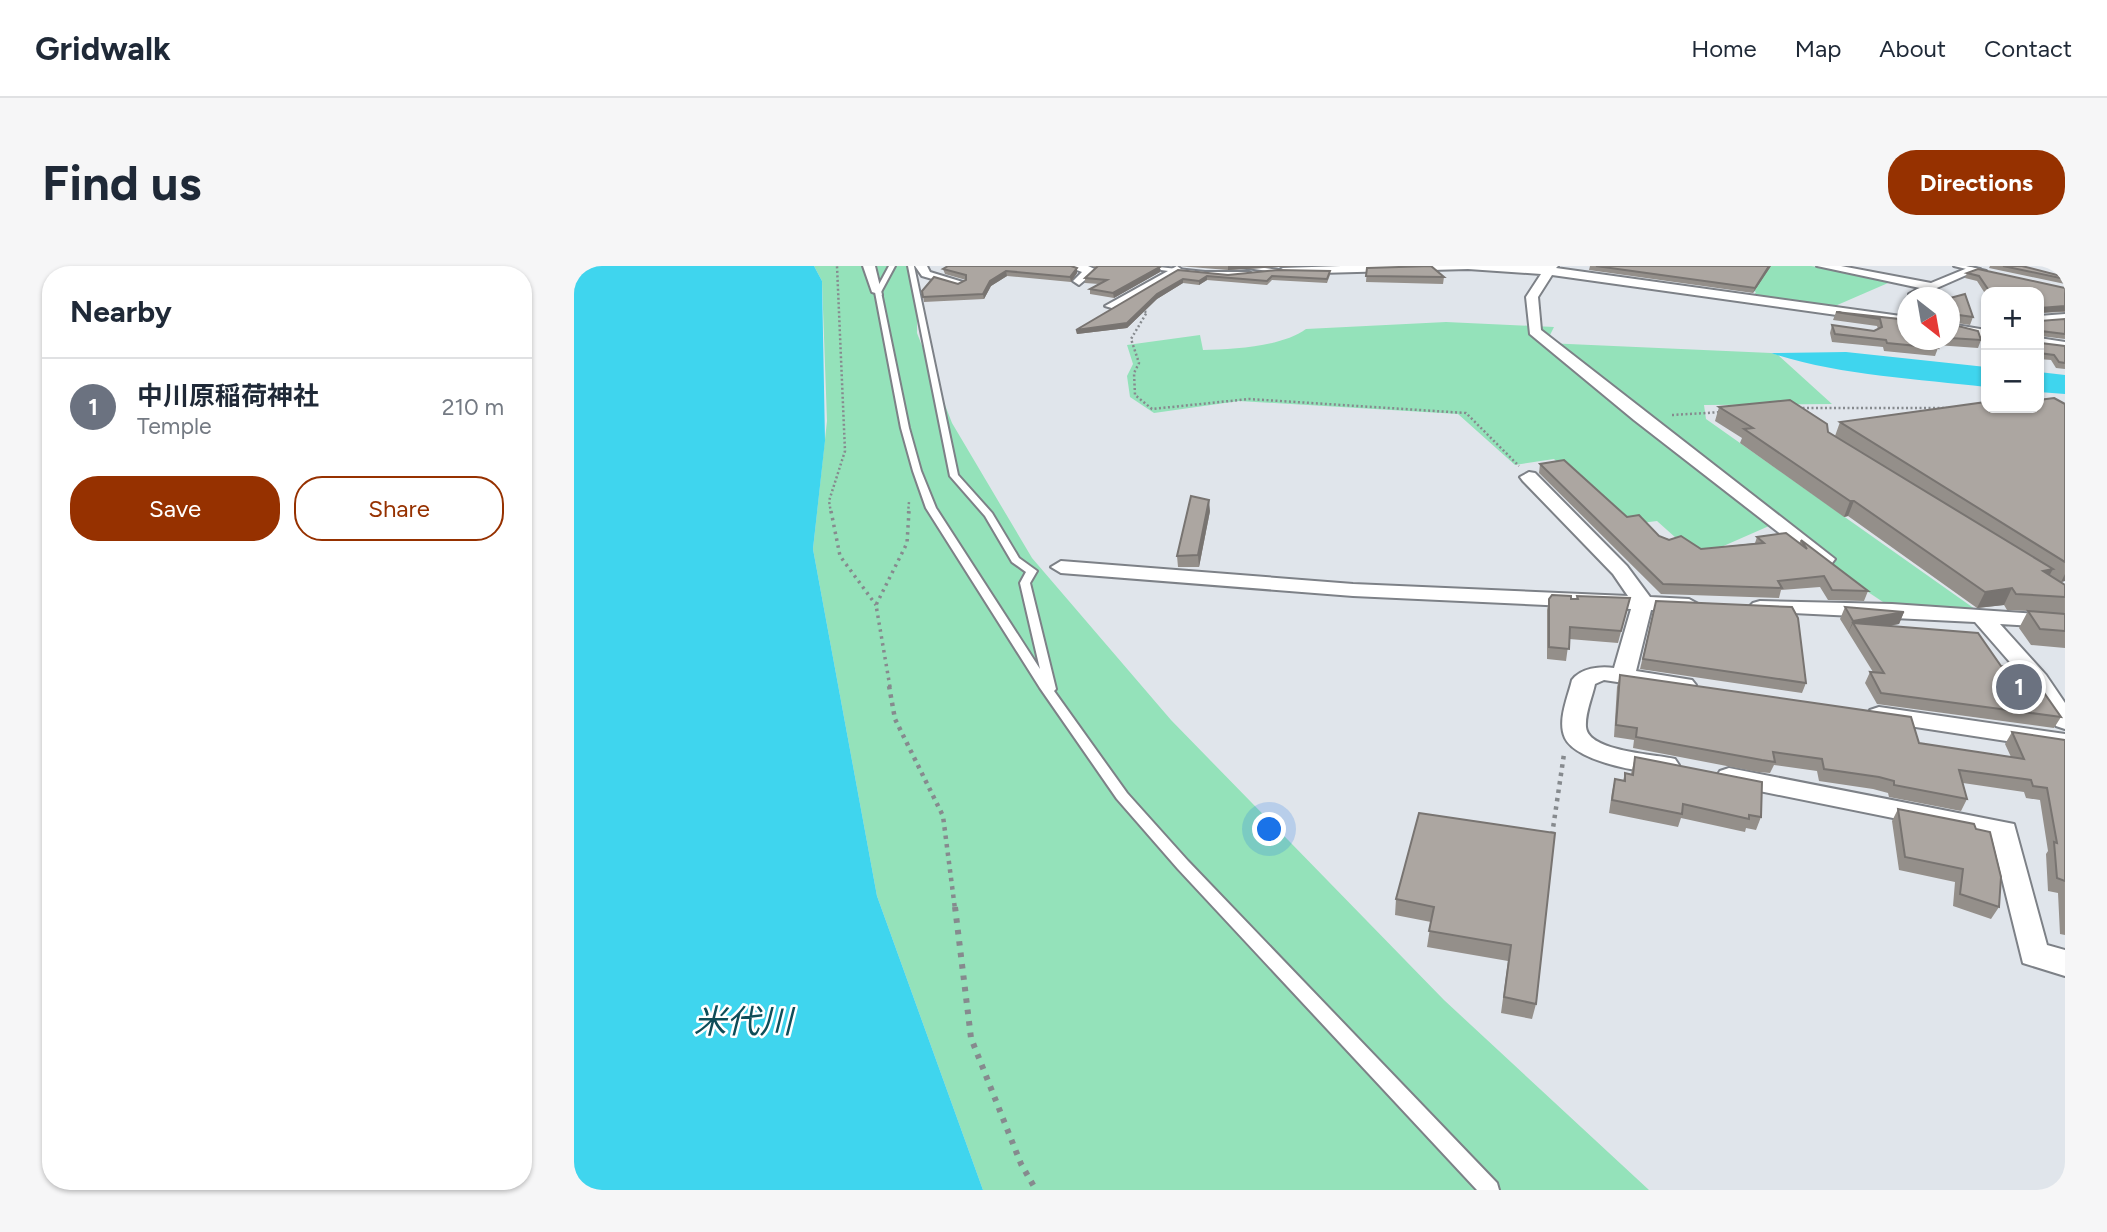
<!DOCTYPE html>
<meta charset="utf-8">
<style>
:root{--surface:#fff;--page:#f6f6f7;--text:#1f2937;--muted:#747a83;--line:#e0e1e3;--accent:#963100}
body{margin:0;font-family:Figtree,"Noto Sans JP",sans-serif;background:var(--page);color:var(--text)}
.controls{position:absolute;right:21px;top:21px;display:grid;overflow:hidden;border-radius:14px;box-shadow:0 2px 5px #0004}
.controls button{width:63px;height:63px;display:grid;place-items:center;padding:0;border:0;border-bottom:2px solid var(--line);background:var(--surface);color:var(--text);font:35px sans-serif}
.compass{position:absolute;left:1323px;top:21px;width:63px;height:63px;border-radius:50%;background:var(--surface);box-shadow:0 2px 5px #0004;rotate:149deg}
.you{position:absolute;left:696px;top:564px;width:24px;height:24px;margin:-18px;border:5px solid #fff;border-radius:50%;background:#1a73e8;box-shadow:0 0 0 10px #1a73e833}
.badge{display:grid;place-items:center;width:46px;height:46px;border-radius:50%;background:var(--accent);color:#fff;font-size:23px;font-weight:700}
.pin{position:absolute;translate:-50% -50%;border:4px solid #fff;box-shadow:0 2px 7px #0006}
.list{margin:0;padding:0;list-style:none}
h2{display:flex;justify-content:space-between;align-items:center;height:91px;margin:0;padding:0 28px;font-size:30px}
h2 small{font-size:23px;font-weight:400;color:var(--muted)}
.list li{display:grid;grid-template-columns:46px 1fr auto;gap:21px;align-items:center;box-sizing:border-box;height:98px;padding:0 28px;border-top:2px solid var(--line)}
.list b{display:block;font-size:26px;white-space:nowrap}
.list p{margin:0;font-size:23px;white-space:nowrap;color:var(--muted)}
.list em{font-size:23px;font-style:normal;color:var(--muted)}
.actions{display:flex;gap:14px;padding:21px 28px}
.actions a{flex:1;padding:16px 0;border:2px solid var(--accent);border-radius:28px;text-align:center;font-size:24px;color:var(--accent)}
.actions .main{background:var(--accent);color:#fff}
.map{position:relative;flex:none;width:1491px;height:924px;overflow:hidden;border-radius:28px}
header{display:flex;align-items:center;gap:42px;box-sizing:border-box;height:98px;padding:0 35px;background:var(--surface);border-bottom:2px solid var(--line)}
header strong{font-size:33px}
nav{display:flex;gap:38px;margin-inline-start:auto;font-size:24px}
.intro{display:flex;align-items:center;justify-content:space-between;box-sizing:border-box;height:168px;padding:0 42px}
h1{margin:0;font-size:49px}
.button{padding:18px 32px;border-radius:28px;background:var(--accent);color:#fff;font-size:24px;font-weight:700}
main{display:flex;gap:42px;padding:0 42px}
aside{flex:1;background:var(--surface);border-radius:28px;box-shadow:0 2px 5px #0004}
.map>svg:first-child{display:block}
.green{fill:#94e2ba}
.water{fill:#3fd5ee}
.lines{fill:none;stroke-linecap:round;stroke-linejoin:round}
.service-casing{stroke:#7d8187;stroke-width:4}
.minor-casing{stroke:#7d8187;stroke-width:4}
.path-far3{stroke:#868a8e;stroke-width:2.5;stroke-dasharray:2 2.5;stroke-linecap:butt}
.path-far2{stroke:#868a8e;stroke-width:3.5;stroke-dasharray:2.5 4.5;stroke-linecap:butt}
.path-far1{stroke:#868a8e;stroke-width:4.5;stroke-dasharray:3.5 5;stroke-linecap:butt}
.path{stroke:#868a8e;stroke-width:6;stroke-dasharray:4.5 7;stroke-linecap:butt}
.service{fill:#fff;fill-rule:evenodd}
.minor{fill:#fff;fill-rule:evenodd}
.wall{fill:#948f8a}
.shaded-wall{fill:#787471}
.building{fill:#aca6a1;stroke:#787471;stroke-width:2}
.labels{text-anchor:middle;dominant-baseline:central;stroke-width:5;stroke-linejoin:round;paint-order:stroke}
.near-water-label{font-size:33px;font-style:italic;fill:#0e4d58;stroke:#fff}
</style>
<header>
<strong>Gridwalk</strong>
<nav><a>Home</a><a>Map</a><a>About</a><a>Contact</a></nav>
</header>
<div class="intro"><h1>Find us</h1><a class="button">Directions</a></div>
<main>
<aside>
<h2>Nearby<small></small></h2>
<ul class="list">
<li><span class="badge" style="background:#6b7280">1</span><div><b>中川原稲荷神社</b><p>Temple</p></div><em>210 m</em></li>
</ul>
<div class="actions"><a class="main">Save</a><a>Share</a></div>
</aside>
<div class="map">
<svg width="1491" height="924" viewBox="0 0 1491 924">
<rect width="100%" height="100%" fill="#e0e5eb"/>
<g class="green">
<polygon points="240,0 334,0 343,38 343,67 378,157 458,292 597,454 870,734 1075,924 409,924 303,630 239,283 253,155 248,15"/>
<polygon points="1122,0 1237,0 1321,14 1261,40 1262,43 1178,32 1182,26"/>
<path d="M872 56 980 61 972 77 1197 87 1204 89 1258 138 1130 139 1132 153 1408 348 1312 338 1195 260 1129 289 1102 272 1083 255 1051 259 980 193 941 199 884 148 665 135 580 147 556 131 553 110 559 98 553 79 626 69 629 84C660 83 707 81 732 63Z"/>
</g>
<g class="water">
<polygon points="0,0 240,0 248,15 251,175 239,283 303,630 409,924 0,924"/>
<path d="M1272 86 1412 101V121C1344 113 1262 109 1197 87Z"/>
<polygon points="1465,106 1491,109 1491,128 1465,126"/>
</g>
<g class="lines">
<defs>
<g id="service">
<polygon points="315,0 321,0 307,26 335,162 347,205 362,242 466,403 446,317 452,306 438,296 411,250 376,210 334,0 340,0 384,209 418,247 445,292 463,305 456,317 482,423 480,425 553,527 614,595 923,917 925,924 903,924 604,603 543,533 466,422 352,242 339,205 327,162 301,26"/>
<polygon points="658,0 677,0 712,5 709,7"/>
<polygon points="1380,0 1392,0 1412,5 1409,7"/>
<polygon points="585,1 631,6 675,6 678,8 675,10 631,10 587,4"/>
</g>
<g id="minor">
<polygon points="289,0 301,0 308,29 298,26"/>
<polygon points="341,0 353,0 356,6 392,17 386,21 348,10"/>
<polygon points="492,0 514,0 523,4 505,19 499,15 508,6"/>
<polygon points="603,0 607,3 605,5 541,43 531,40"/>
<polygon points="767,0 984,0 982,2 1334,51 1334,59 978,9 964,31 967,64 1261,293 1258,297 1244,297 1060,154 956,68 952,31 967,8 894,3 709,8 703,5 709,2"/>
<polygon points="1243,0 1267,0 1357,17 1396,1 1406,3 1340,32 1335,28 1346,22"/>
<polygon points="1481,0 1491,0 1491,4 1483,2"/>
<polygon points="1491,48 1491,56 1465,58 1465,50"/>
<polygon points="1376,58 1412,64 1412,72 1376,66"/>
<polygon points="1465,72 1491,76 1491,84 1465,80"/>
<path d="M955 206 961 207 1053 300 1076 331 1115 333 1126 339 1115 345 1077 344 1062 405 1118 414 1122 419 1118 424 1110 426 1030 414 1021 418C1018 432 1011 447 1012 461 1014 486 1082 488 1101 493L1105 499 1101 505C1078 511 1002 496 991 472 983 455 994 431 998 414 1007 402 1026 400 1040 402L1057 343 779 330 487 307 477 301 487 295 779 318 1054 330 1039 308 949 215 946 211Z"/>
<polygon points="1186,335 1318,338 1491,350 1491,362 1426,358 1472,409 1491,437 1491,463 1482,460 1455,418 1401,356 1179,345 1175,341 1179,337"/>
<polygon points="1305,441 1491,468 1491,484 1296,454 1293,449 1296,444"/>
<polygon points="1155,502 1440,558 1473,679 1491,684 1491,710 1449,697 1418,572 1146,517 1142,511 1146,505"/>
</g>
</defs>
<use href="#service" class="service-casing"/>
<use href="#minor" class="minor-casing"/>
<g class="path-far3">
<polyline points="566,45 573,46 557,73 565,97 560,107 561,129 578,143 675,133 892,147 945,200"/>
<polyline points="1224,142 1373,142"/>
<polyline points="1098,149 1149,146"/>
<polyline points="257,247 255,235 271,185 263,0"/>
<polyline points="334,247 335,236"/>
</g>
<g class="path-far2">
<polyline points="257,245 266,290 302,339"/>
<polyline points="316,421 302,339 333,277 335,245"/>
</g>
<g class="path-far1">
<polyline points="315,420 321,453 369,550 381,643"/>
<polyline points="978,569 990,488"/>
</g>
<polyline class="path" points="381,641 397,772 447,898 462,924"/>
<use href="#service" class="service"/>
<use href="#minor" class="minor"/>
</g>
<g class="wall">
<polygon points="518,0 585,0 586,6 540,32 516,28 516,23 525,18 511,17 511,12 522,2"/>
<polygon points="604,0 723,0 654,4"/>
<polygon points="1016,0 1197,0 1179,27 1015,4"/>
<polygon points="1416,0 1448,0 1491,11 1491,18 1415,2"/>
<polygon points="503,2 503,7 497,16 433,10 417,20 410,33 350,36 348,25 384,18 392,14 371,8 369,3"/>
<polygon points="793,2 870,11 869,18 792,16"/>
<polygon points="604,4 654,9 756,5 756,9 753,17 698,14 693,19 633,14 625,19 609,17 583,33 553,62 503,68 502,64"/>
<polygon points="1393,7 1491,22 1491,46 1466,47 1466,55 1491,53 1491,73 1466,70 1467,77 1491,80 1491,103 1482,102 1477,94 1465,93 1465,26 1412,26 1412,29 1403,15 1391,12"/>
<polygon points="1376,32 1399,51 1396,59 1377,56 1376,58 1407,74 1404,82 1362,79 1364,82 1361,90 1310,85 1309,81 1258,76 1256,67 1258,59 1300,65 1304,63 1303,60 1259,54 1262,46 1334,54 1334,74 1376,74"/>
<polygon points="1491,138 1491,315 1487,316 1491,319 1491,382 1457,379 1445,362 1454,345 1433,344 1430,339 1403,342 1274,250 1270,251 1166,177 1168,172 1141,155 1145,141 1254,166 1261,170 1266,156 1412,142"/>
<polygon points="966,198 1085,270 1127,283 1181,277 1183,271 1225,277 1227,274 1294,325 1290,335 1254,334 1246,321 1207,324 1205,332 1087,328 965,207"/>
<polygon points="636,245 625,301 604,301 603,290"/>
<polygon points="1003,330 1056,332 1044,377 995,373 992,395 973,393 973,344 975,333 1002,333"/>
<polygon points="1082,335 1232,417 1228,427 1066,403"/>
<polygon points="1271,341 1330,346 1325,358 1314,360 1427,400 1487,451 1480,462 1303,438 1291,417 1296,406 1299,406 1266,353"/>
<polygon points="1046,409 1345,477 1437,491 1431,478 1438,466 1491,474 1491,669 1486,668 1484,627 1474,625 1472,588 1474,585 1466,534 1452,532 1450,526 1389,517 1393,533 1387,545 1315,531 1314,527 1299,523 1245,515 1243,505 1200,499 1196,507 1184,506 1059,482 1060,474 1040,471 1043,421"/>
<polygon points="1061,491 1187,551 1182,564 1172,562 1171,566 1107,552 1104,561 1035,547 1038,526 1041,513 1049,515 1051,507 1057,508"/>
<polygon points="1324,543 1400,558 1425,641 1417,653 1379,640 1381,616 1325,604 1318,555"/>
<polygon points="981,567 962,738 958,753 927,747 934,695 853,681 857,656 821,649 822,633"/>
</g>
<g class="shaded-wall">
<polygon points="654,0 723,0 654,4"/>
<polygon points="1195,0 1197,0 1179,27 1181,22"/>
<polygon points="586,1 586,6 540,32 539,27"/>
<polygon points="503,2 503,7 497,16 496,11"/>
<polygon points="432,5 433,10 417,20 410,33 409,28 416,15"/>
<polygon points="633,10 633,14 625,19 625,15"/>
<polygon points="609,13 609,17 583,33 553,62 503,68 502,64 583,28"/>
<polygon points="1491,40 1491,45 1465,47 1467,42"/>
<polygon points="635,234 636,245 625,301 624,289"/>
<polygon points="1276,235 1280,235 1274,250 1270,251"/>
<polygon points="1479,303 1470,319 1469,305"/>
<polygon points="1491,308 1491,315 1487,316"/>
<polygon points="1438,322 1430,339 1403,342 1411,326"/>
<polygon points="1330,346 1325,358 1284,365 1279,357 1274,367 1279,355"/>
</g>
<g class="building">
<polygon points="374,0 497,0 503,2 496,11 432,5 416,15 409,28 349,31 348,25 360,11 384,18 392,14 392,9 369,3"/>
<polygon points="524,0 585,0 586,1 539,27 516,23 533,14 511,12"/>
<polygon points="857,0 870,11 792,10 793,2"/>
<polygon points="1022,0 1195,0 1181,22"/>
<polygon points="1429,0 1448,0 1491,11 1491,13"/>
<polygon points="1404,3 1491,22 1491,40 1467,42 1466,55 1491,53 1491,68 1466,65 1467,77 1491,80 1491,97 1485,96 1480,89 1465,87 1465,26 1416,26 1405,10 1393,7"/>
<polygon points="604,4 654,9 704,4 756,5 753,13 698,10 693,15 633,10 625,15 609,13 583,28 553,57 502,64"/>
<polygon points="1391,28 1399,51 1377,48 1376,58 1404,65 1407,74 1376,72 1376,32"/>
<polygon points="1262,46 1334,54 1334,74 1359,74 1364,82 1313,77 1312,74 1261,68 1258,59 1300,65 1308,61 1306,53"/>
<polygon points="1480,132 1491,138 1491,296 1266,156 1412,136 1412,142 1465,142 1465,134"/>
<polygon points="1216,134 1253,158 1254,166 1479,303 1469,305 1491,319 1491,331 1442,328 1438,322 1411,326 1280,235 1276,235 1170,163 1179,162 1145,141"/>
<polygon points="990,194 1053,251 1065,249 1085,270 1095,274 1107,270 1127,283 1190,277 1183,271 1212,267 1233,283 1227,274 1294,325 1258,324 1250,310 1204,315 1208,322 1089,318 966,198"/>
<polygon points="617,230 635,234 624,289 603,290"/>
<polygon points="978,329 997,330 997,333 1004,333 1003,330 1056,332 1047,365 996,361 995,383 975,381 975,333"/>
<polygon points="1082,335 1218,341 1224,352 1232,417 1069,393"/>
<polygon points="1271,341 1330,346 1279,355"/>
<polygon points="1454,345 1491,348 1491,365 1466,363"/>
<polygon points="1279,357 1404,367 1427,400 1452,401 1487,451 1307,427 1296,406 1310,407"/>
<polygon points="1046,409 1337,451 1345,477 1450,493 1438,466 1491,474 1491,615 1483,612 1480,576 1483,577 1473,522 1459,520 1457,514 1385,504 1393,533 1320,519 1320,515 1305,511 1250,503 1248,493 1199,486 1201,496 1188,494 1062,471 1063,462 1042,459"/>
<polygon points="1061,491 1188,516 1187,551 1175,549 1175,553 1109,538 1108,548 1038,534 1041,513 1051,515 1051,507 1059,509"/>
<polygon points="1324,543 1400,558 1402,563 1416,566 1427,611 1425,641 1386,628 1389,603 1331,591"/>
<polygon points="845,547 981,567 962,738 930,731 937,679 855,665 860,641 822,633"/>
</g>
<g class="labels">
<g class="near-water-label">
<text x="169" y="755">米代川</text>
</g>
</g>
</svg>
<div class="controls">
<button>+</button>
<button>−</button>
</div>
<svg class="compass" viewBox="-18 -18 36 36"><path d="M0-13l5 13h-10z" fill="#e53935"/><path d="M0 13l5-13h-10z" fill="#747a83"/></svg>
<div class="you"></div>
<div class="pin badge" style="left:1445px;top:421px;background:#6b7280">1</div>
</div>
</main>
